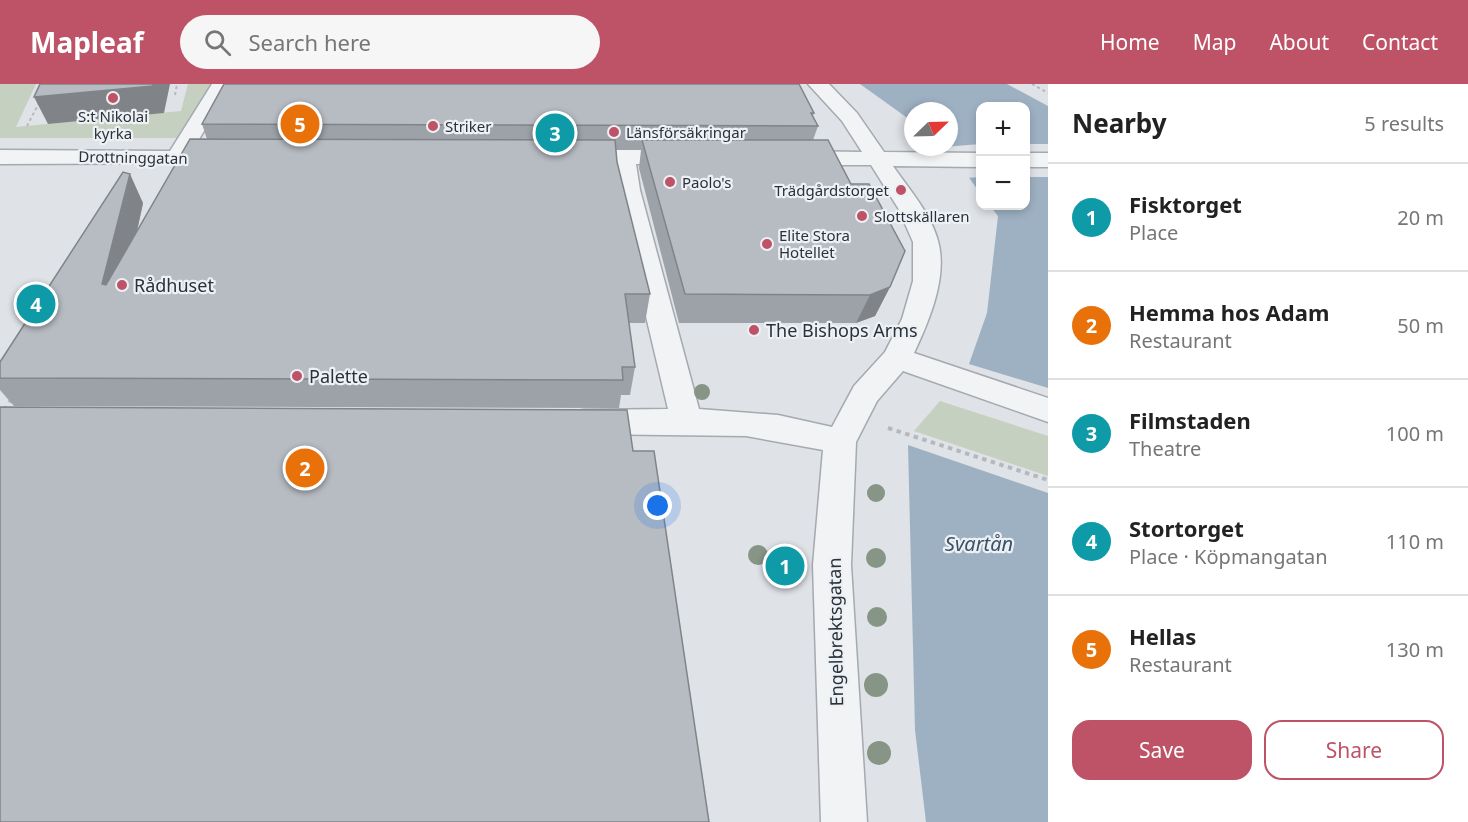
<!DOCTYPE html>
<meta charset="utf-8">
<style>
:root{--surface:#fff;--page:#f6f6f6;--text:#222;--muted:#767676;--line:#e0e0e0;--accent:#be5266}
body{margin:0;font-family:"Noto Sans",sans-serif;background:var(--page);color:var(--text)}
.controls{position:absolute;right:18px;top:18px;display:grid;overflow:hidden;border-radius:12px;box-shadow:0 3px 9px #0003}
.controls button{width:54px;height:54px;display:grid;place-items:center;padding:0;border:0;border-bottom:2px solid var(--line);background:var(--surface);color:var(--text);font:30px sans-serif}
.compass{position:absolute;left:904px;top:18px;width:54px;height:54px;border-radius:50%;background:var(--surface);box-shadow:0 3px 9px #0003;rotate:67deg}
.you{position:absolute;left:658px;top:422px;width:21px;height:21px;margin:-15px;border:4px solid #fff;border-radius:50%;background:#1a73e8;box-shadow:0 0 0 9px #1a73e833}
.badge{display:grid;place-items:center;width:39px;height:39px;border-radius:50%;background:var(--accent);color:#fff;font-size:20px;font-weight:700}
.pin{position:absolute;translate:-50% -50%;border:3px solid #fff;box-shadow:0 2px 6px #0006}
.list{margin:0;padding:0;list-style:none}
h2{display:flex;justify-content:space-between;align-items:center;height:78px;margin:0;padding:0 24px;font-size:26px}
h2 small{font-size:20px;font-weight:400;color:var(--muted)}
.list li{display:grid;grid-template-columns:39px 1fr auto;gap:18px;align-items:center;box-sizing:border-box;height:108px;padding:0 24px;border-top:2px solid var(--line)}
.list b{display:block;font-size:22px;white-space:nowrap}
.list p{margin:0;font-size:20px;white-space:nowrap;color:var(--muted)}
.list em{font-size:20px;font-style:normal;color:var(--muted)}
.actions{display:flex;gap:12px;padding:18px 24px}
.actions a{flex:1;padding:14px 0;border:2px solid var(--accent);border-radius:18px;text-align:center;font-size:21px;color:var(--accent)}
.actions .main{background:var(--accent);color:#fff}
.icon{flex:none;width:33px;height:33px;fill:none;stroke:currentColor;stroke-width:2;stroke-linecap:round;stroke-linejoin:round}
.map{position:relative;flex:none;width:1048px;height:738px;overflow:hidden}
header{display:flex;align-items:center;gap:36px;box-sizing:border-box;height:84px;padding:0 30px;background:var(--accent);color:#fff}
header strong{font-size:28px}
nav{display:flex;gap:33px;margin-inline-start:auto;font-size:21px}
.search{width:420px;height:54px;background:var(--page);display:flex;align-items:center;gap:15px;box-sizing:border-box;padding:0 21px;border-radius:33px;color:var(--muted);font-size:22px}
main{display:flex}
aside{flex:1;background:var(--surface)}
.map>svg:first-child{display:block}
.green{fill:#c5d0c1}
.water{fill:#9eb1c3}
.pier{fill:#dfe2e7}
.lines{fill:none;stroke-linecap:round;stroke-linejoin:round}
.street-casing{stroke:#a5a9b0;stroke-width:3}
.path-far1{stroke:#b5b9be;stroke-width:2;stroke-dasharray:3 3;stroke-linecap:butt}
.path{stroke:#b5b9be;stroke-width:4;stroke-dasharray:4.5 4.5;stroke-linecap:butt}
.street{fill:#f1f3f5;fill-rule:evenodd}
.tree{fill:#879587}
.wall{fill:#9da2a8}
.shaded-wall{fill:#808488}
.building{fill:#b7bcc3;stroke:#808488;stroke-width:1.5}
.poi-dot{fill:#be5266;stroke:#eef1f4;stroke-width:2}
.labels{text-anchor:middle;dominant-baseline:central;stroke-width:4.5;stroke-linejoin:round;paint-order:stroke}
.far-poi-label{font-size:15px;fill:#2a313c;stroke:#eef1f4;text-anchor:start}
.far-street-label{font-size:15px;fill:#2a313c;stroke:#eef1f4}
.poi-label{font-size:18px;fill:#2a313c;stroke:#eef1f4;text-anchor:start}
.street-label{font-size:18px;fill:#2a313c;stroke:#eef1f4}
.water-label{font-size:20px;font-style:italic;fill:#39516b;stroke:#eef1f4}
</style>
<header>
<strong>Mapleaf</strong>
<div class="search"><svg class="icon" aria-label="search" viewBox="0 0 24 24"><circle cx="10" cy="10" r="6"/><path d="M15 15l6 6"/></svg>Search here</div>
<nav><a>Home</a><a>Map</a><a>About</a><a>Contact</a></nav>
</header>
<main>
<div class="map">
<svg width="1048" height="738" viewBox="0 0 1048 738">
<rect width="100%" height="100%" fill="#dfe2e7"/>
<g class="green">
<polygon points="0,0 36,0 16,43 181,27 188,0 217,0 186,54 0,54"/>
<polygon points="940,317 1048,352 1048,392 914,347"/>
</g>
<g class="water">
<polygon points="860,0 1007,0 1048,22 1048,304 969,280 987,229 998,132 990,122 1026,122 1026,22 980,22 980,109 947,63 949,27 913,27 913,38"/>
<polygon points="908,361 1048,409 1048,738 926,738 915,646"/>
</g>
<g class="pier">
<polygon points="980,60 980,93 966,94 944,63"/>
<rect x="1026" y="60" width="22" height="33"/>
</g>
<g class="lines">
<defs>
<g id="street">
<polygon points="212,0 232,0 192,67 234,69 237,74 234,79 0,80 0,66 170,67"/>
<path d="M808 0H829L857 29 884 68 980 69V83L893 82C909 105 931 130 938 157 948 193 929 237 914 269L1048 314V338L903 287 877 317 856 358 851 481 867 738H821L813 481 823 366 746 352 583 350 572 347 567 338 572 329 583 326 668 325 616 106 614 80 563 78 560 73 563 68 571 66H685L693 68 696 73 693 78 685 80H636L640 106 699 325 778 331 832 343 854 302 885 268 902 235 913 197V158L898 124 871 81H793L785 79 782 74 785 69 793 67 862 68 842 37Z"/>
<rect x="1026" y="69" width="22" height="14"/>
</g>
</defs>
<use href="#street" class="street-casing"/>
<g class="path-far1">
<polyline points="1032,0 1048,9"/>
<polyline points="175,11 177,0"/>
<polyline points="27,42 40,17"/>
</g>
<g class="path">
<polyline points="0,334 12,314"/>
<polyline points="888,344 1048,396"/>
</g>
<use href="#street" class="street"/>
</g>
<g class="tree">
<circle cx="702" cy="308" r="8"/>
<circle cx="876" cy="409" r="9"/>
<circle cx="758" cy="471" r="10"/>
<circle cx="876" cy="474" r="10"/>
<circle cx="877" cy="533" r="10"/>
<circle cx="876" cy="601" r="12"/>
<circle cx="879" cy="669" r="12"/>
</g>
<polygon class="wall" points="814,29 813,32 818,42 813,56 890,203 875,232 856,239 679,239 639,84 641,66 616,66 617,78 650,210 645,239 629,239 635,283 630,311 621,311 619,324 14,322 0,306 0,278 143,119 137,148 207,55 202,40"/>
<g class="shaded-wall">
<polygon points="153,0 170,0 164,29 48,40 34,13"/>
<polygon points="130,90 143,119 119,228 102,200"/>
<polygon points="890,203 875,232 856,239 870,211"/>
</g>
<g class="building">
<polygon points="40,0 153,0 153,2 34,13"/>
<polygon points="224,0 799,0 814,29 811,29 818,42 202,40"/>
<polygon points="190,55 615,56 617,78 650,210 625,210 635,283 622,283 623,296 0,294 0,278 123,88 130,90 102,200 106,201"/>
<polygon points="642,56 828,56 851,100 869,100 905,167 890,203 870,211 685,210"/>
<polygon points="0,323 627,326 633,367 654,367 709,738 0,738"/>
</g>
<g class="poi-dot">
<circle cx="113" cy="14" r="6"/>
<circle cx="433" cy="42" r="6"/>
<circle cx="614" cy="48" r="6"/>
<circle cx="670" cy="98" r="6"/>
<circle cx="901" cy="106" r="6"/>
<circle cx="862" cy="132" r="6"/>
<circle cx="767" cy="160" r="6"/>
<circle cx="122" cy="201" r="6"/>
<circle cx="754" cy="246" r="6"/>
<circle cx="297" cy="292" r="6"/>
</g>
<g class="labels">
<g class="far-poi-label">
<text x="113" y="32" text-anchor="middle">S:t Nikolai<tspan x="113" dy="17">kyrka</tspan></text>
<text x="445" y="42">Striker</text>
<text x="626" y="48">Länsförsäkringar</text>
<text x="682" y="98">Paolo's</text>
<text x="889" y="106" text-anchor="end">Trädgårdstorget</text>
<text x="874" y="132">Slottskällaren</text>
<text x="779" y="151">Elite Stora<tspan x="779" dy="17">Hotellet</tspan></text>
</g>
<g class="far-street-label">
<text transform="translate(133 73) rotate(1)">Drottninggatan</text>
</g>
<g class="poi-label">
<text x="134" y="201">Rådhuset</text>
<text x="766" y="246">The Bishops Arms</text>
<text x="309" y="292">Palette</text>
</g>
<g class="street-label">
<text transform="translate(835 548) rotate(-91)">Engelbrektsgatan</text>
</g>
<g class="water-label">
<text x="979" y="459">Svartån</text>
</g>
</g>
</svg>
<div class="controls">
<button>+</button>
<button>−</button>
</div>
<svg class="compass" viewBox="-18 -18 36 36"><path d="M0-13l5 13h-10z" fill="#e53935"/><path d="M0 13l5-13h-10z" fill="#767676"/></svg>
<div class="you"></div>
<div class="pin badge" style="left:785px;top:482px;background:#0f9aa8">1</div>
<div class="pin badge" style="left:305px;top:384px;background:#e8710a">2</div>
<div class="pin badge" style="left:555px;top:49px;background:#0f9aa8">3</div>
<div class="pin badge" style="left:36px;top:220px;background:#0f9aa8">4</div>
<div class="pin badge" style="left:300px;top:40px;background:#e8710a">5</div>
</div>
<aside>
<h2>Nearby<small>5 results</small></h2>
<ul class="list">
<li><span class="badge" style="background:#0f9aa8">1</span><div><b>Fisktorget</b><p>Place</p></div><em>20 m</em></li>
<li><span class="badge" style="background:#e8710a">2</span><div><b>Hemma hos Adam</b><p>Restaurant</p></div><em>50 m</em></li>
<li><span class="badge" style="background:#0f9aa8">3</span><div><b>Filmstaden</b><p>Theatre</p></div><em>100 m</em></li>
<li><span class="badge" style="background:#0f9aa8">4</span><div><b>Stortorget</b><p>Place · Köpmangatan</p></div><em>110 m</em></li>
<li><span class="badge" style="background:#e8710a">5</span><div><b>Hellas</b><p>Restaurant</p></div><em>130 m</em></li>
</ul>
<div class="actions"><a class="main">Save</a><a>Share</a></div>
</aside>
</main>
